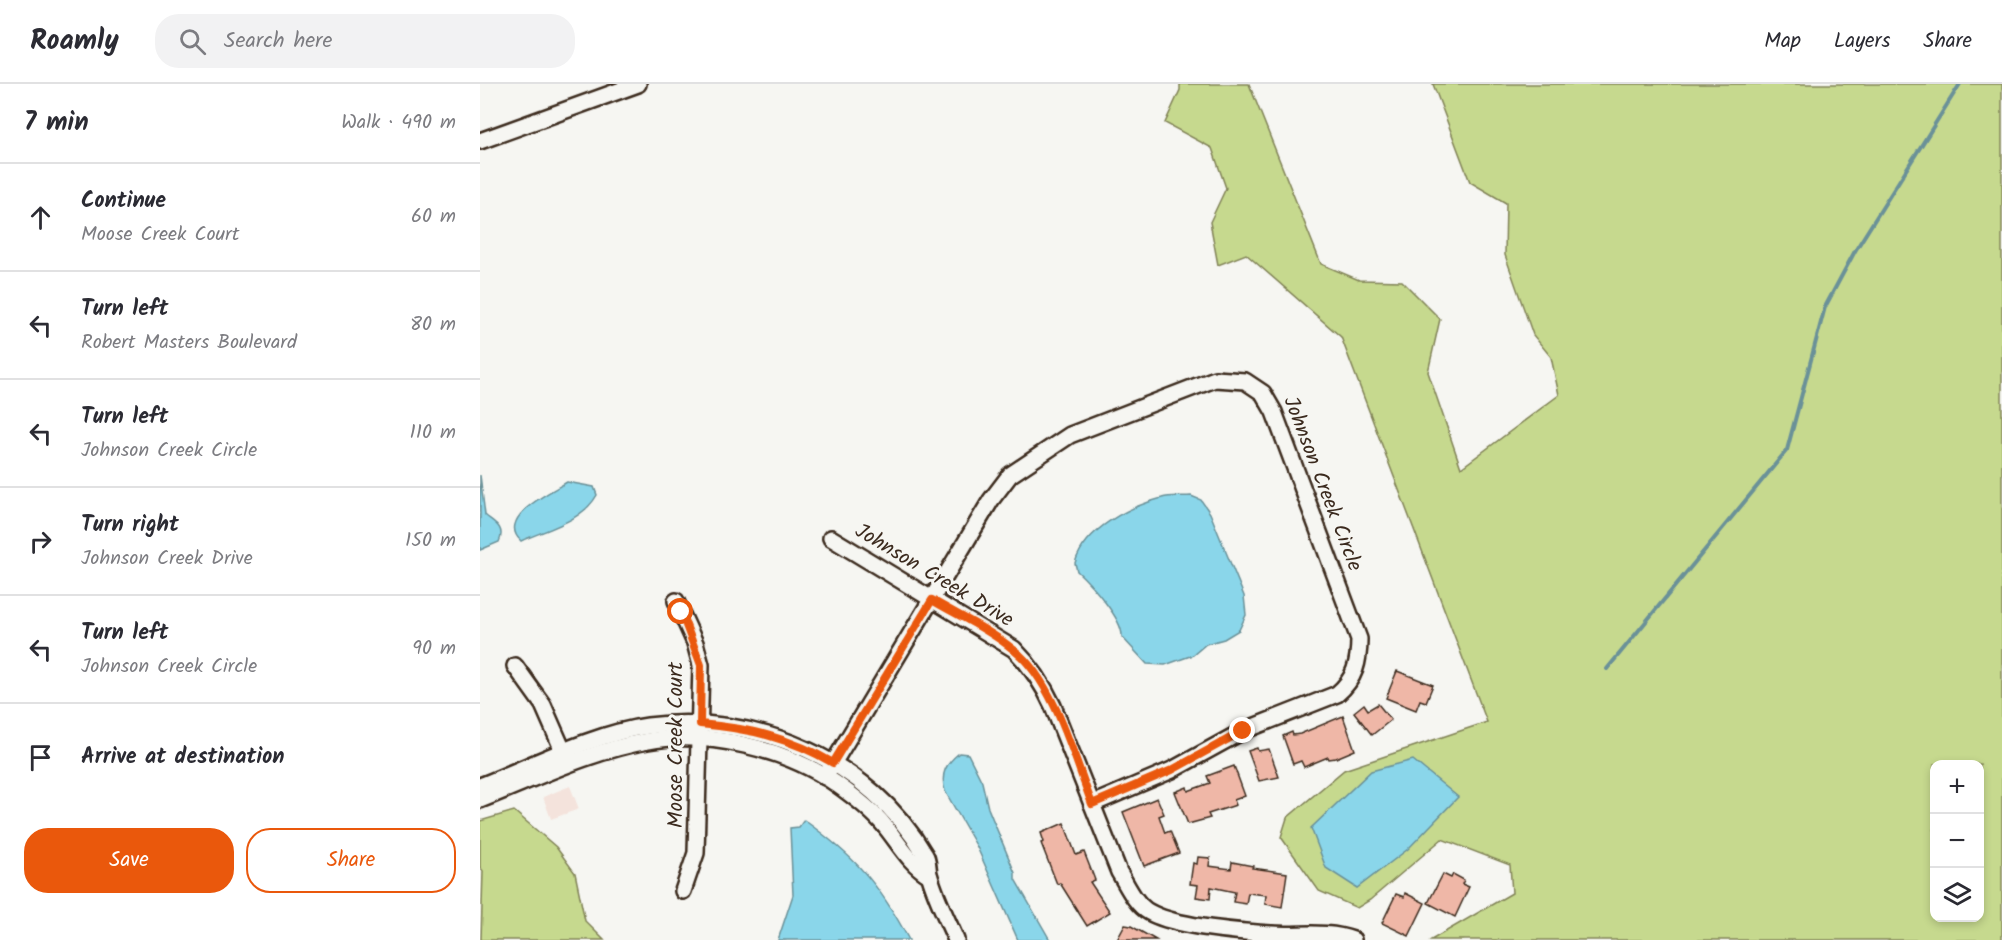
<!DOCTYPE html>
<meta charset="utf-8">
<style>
:root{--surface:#fff;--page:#f2f2f3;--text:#2b2b33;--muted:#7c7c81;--line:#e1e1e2;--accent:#ea580c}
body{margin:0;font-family:Kalam,sans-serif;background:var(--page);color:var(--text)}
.controls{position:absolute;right:18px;bottom:18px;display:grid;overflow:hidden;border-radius:12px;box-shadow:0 3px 9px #0003}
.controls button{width:54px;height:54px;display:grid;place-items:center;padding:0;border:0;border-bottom:2px solid var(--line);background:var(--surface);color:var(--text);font:30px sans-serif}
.stop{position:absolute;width:18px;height:18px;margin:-14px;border:4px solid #ea580c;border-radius:50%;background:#fff}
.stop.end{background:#ea580c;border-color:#fff;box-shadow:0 2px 6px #0008}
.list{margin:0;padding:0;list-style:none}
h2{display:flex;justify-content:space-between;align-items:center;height:78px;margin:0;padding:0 24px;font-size:26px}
h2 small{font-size:20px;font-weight:400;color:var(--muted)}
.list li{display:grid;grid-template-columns:39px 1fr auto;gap:18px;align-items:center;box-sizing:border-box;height:108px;padding:0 24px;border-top:2px solid var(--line)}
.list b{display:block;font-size:22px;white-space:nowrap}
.list p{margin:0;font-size:20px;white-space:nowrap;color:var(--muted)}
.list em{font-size:20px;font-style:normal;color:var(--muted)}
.actions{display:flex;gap:12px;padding:18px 24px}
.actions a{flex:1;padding:14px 0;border:2px solid var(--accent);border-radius:24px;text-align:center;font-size:21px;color:var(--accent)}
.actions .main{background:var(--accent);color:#fff}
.icon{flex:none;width:33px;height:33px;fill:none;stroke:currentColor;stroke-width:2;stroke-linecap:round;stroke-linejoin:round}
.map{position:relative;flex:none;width:1522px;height:856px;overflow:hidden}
header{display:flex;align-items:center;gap:36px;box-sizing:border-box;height:84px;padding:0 30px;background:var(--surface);border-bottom:2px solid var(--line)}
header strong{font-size:28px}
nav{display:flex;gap:33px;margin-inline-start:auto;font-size:21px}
.search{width:420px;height:54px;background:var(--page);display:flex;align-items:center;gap:15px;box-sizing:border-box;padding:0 21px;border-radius:24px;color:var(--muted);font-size:22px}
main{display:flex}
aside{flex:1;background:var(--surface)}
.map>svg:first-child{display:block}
.built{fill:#f4e3dc}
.green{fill:#c6d98e;stroke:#808256;stroke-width:1.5;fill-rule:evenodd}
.water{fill:#8ad6ea;stroke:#6a9198;stroke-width:1.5}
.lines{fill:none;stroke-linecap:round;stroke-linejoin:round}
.stream{stroke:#6a9198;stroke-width:4}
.building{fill:#efb7a7;stroke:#3b2a1e;stroke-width:1.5}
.minor-casing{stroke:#3b2a1e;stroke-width:20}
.minor{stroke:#f6f6f2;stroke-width:15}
.route{stroke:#ea580c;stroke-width:8}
.labels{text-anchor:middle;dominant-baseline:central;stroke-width:6;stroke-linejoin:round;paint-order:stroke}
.street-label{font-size:21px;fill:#3b2a1e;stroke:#f6f6f2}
</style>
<header>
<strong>Roamly</strong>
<div class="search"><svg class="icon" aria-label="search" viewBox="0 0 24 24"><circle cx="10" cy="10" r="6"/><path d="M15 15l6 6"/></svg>Search here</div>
<nav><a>Map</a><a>Layers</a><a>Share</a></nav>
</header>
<main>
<aside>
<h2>7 min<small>Walk · 490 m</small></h2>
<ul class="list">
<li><svg class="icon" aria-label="ahead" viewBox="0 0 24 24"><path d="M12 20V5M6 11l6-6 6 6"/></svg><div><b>Continue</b><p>Moose Creek Court</p></div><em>60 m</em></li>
<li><svg class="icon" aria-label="left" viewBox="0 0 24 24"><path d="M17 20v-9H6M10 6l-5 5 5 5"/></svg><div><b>Turn left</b><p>Robert Masters Boulevard</p></div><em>80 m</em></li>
<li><svg class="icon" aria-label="left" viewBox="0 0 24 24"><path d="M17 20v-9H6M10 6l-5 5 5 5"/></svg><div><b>Turn left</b><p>Johnson Creek Circle</p></div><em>110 m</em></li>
<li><svg class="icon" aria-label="right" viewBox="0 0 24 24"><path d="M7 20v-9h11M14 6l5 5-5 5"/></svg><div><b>Turn right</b><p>Johnson Creek Drive</p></div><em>150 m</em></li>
<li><svg class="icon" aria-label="left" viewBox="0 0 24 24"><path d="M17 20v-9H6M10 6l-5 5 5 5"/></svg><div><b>Turn left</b><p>Johnson Creek Circle</p></div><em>90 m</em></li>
<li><svg class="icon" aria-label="arrive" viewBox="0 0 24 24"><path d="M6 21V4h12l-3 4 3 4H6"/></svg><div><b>Arrive at destination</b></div></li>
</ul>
<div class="actions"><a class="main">Save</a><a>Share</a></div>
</aside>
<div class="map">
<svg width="1522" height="856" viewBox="0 0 1522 856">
<rect width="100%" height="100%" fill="#f6f6f2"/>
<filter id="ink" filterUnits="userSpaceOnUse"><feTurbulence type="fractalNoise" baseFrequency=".0167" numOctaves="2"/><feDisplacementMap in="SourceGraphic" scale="12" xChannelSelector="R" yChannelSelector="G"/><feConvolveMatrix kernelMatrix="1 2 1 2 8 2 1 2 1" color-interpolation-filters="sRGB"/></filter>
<g filter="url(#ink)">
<polygon class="built" points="90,702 99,725 71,735 63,713"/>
<g class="green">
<path d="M700 0H769L841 180 879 196 922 197 960 235 948 288 981 384 1079 311 1071 273 1053 251 1025 171 1026 119 990 98 953 0H1522V856H951L1032 809 1030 781 962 755 890 816 877 824 839 807 801 753 807 734 864 686 1007 638 861 253 766 170 738 181 730 138 746 104 732 64 685 39 700 6ZM1454 680H1500V834H1454Z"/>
<polygon points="34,727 76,763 95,789 105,837 124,856 1,856 3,787 0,783 0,737"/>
</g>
<g class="water">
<path d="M0 391 5 431C14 439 26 443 19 458L0 466Z"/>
<path d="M87 398 114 403 117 411C103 437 67 445 41 457 16 434 70 408 87 398Z"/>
<path d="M711 412 721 416 730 429 764 512 766 531 759 546 744 555 726 560 713 571 685 581 667 580 642 553C643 535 610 499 597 487L595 479C605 445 648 423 682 414 691 411 702 413 711 412Z"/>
<path d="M479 669 488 670 502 698 508 724 535 789V795L570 856H538L497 763 465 707C460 689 466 680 479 669Z"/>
<polygon points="933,676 978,713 928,765 877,804 846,784 831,744 891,687"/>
<path d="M324 736C374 772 399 799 429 856H298L313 811 310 744 319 743Z"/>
</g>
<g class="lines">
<polyline class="stream" points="1127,585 1307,366 1345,223 1375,167 1480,0"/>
</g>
<g class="building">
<polygon points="917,587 953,601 946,618 940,616 936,626 906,614"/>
<polygon points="884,620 888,626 898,620 911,636 892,651 874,628"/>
<polygon points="863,632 875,666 856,674 849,675 848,673 824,683 821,677 813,680 803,652 812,648 813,651 820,650"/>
<polygon points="777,664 778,667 789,665 799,693 779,697 768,667"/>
<polygon points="754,682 765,712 754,716 756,721 728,730 730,734 708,740 695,708 707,703 708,707 730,699 727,692"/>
<polygon points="677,714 684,730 679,732 685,749 690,747 699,769 664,782 643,728"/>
<polygon points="584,739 596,771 604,768 615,796 610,798 630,828 607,842 580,799 577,800 561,759 564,758 561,749"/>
<polygon points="718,773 730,774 729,782 751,785 752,778 773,782 772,784 807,789 802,823 785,820 786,811 768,809 766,820 753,818 755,808 731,803 730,815 716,813 718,801 710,800 713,779 717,780"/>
<polygon points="963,790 971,794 973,790 984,796 982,800 989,803 975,833 948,819"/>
<polygon points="925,809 945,819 929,852 902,839 916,810 924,813"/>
<polygon points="645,841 651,842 676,856 637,856"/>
</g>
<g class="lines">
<defs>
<g id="minor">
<polyline points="0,57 158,0"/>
<path d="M351 454 534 565C552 583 563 600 573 622L639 788C647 801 655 820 669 828 695 843 761 848 791 850 820 852 846 846 873 856"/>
<polyline points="196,517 215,559 221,581 216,769 203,807"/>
<polyline points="35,582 63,621 88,678"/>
<path d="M345 693 511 416 530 391 590 351 735 295 765 297 783 309 794 328 879 555C879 578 875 595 857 610L763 647 692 686 612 720"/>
<path d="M0 702C51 682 115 649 168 642 276 628 389 675 445 771 449 777 447 786 450 793 456 814 467 835 476 856"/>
<path d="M0 716C54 695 110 667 168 657 227 646 306 665 355 699 372 711 391 725 404 741 419 759 429 779 449 791"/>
</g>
</defs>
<use href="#minor" class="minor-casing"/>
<use href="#minor" class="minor"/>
</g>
</g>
<g class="lines" filter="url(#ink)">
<path class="route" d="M201 528 221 581 220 640C268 644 311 654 353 679L452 516C479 532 510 546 534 566 574 597 594 673 612 720L692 686 763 647"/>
</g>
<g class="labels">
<g class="street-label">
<text transform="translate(842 400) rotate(69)">Johnson Creek Circle</text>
<text transform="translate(454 492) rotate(31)">Johnson Creek Drive</text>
<text transform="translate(196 661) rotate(-90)">Moose Creek Court</text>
</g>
</g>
</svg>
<div class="controls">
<button>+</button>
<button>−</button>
<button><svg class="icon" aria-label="layers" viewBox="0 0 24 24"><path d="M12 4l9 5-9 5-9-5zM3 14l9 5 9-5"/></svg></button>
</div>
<div class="stop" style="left:201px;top:528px"></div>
<div class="stop end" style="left:763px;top:647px"></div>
</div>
</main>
